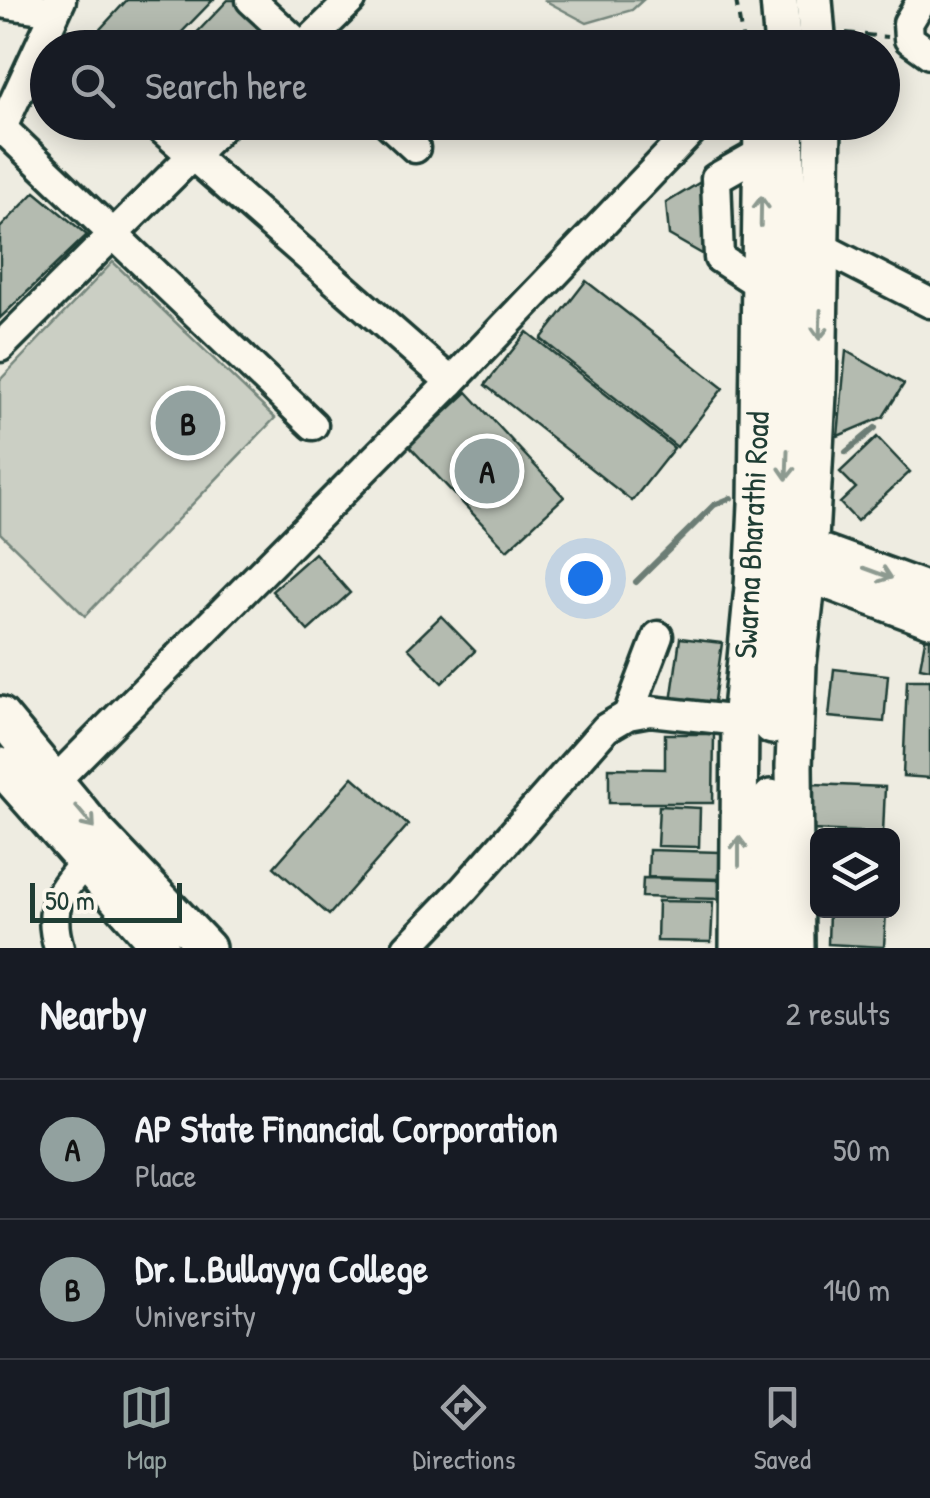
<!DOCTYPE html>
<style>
:root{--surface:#171b24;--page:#20242c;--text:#f1f3f6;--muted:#9ea1a6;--line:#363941;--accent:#92a19f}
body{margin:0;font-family:"Patrick Hand",sans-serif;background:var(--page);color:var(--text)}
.controls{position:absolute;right:30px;bottom:30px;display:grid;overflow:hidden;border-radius:15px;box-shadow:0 5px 25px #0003}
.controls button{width:90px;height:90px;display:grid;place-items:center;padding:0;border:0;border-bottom:2px solid var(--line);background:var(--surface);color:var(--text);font:50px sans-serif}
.scale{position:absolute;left:30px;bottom:25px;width:152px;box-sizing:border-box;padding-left:10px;border:5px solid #1f3d34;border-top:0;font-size:28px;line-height:35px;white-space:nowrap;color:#1f3d34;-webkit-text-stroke:8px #fbf7ec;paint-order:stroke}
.you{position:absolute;left:585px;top:578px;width:35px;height:35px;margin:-25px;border:8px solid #fff;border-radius:50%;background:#1a73e8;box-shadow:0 0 0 15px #1a73e833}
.badge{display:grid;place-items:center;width:65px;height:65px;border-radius:50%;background:var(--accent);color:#111;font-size:32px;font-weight:700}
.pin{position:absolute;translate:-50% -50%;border:5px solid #fff;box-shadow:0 2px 10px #0006}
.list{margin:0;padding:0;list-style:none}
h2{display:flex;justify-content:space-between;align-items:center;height:130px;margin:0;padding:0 40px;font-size:42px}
h2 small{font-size:32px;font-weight:400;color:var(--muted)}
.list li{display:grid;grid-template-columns:65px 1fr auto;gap:30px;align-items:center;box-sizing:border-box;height:140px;padding:0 40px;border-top:2px solid var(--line)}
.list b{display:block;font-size:38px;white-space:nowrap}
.list p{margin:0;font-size:32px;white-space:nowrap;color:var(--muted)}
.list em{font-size:32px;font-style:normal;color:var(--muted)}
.icon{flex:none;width:55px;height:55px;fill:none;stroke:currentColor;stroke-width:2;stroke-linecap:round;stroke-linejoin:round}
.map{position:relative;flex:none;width:930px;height:948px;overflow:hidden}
.search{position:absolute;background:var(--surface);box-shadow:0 5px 25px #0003;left:30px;right:30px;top:30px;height:110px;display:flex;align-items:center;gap:25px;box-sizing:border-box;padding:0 35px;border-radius:55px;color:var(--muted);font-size:38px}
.sheet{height:410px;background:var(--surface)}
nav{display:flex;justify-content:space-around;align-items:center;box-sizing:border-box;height:140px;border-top:2px solid var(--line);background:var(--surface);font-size:28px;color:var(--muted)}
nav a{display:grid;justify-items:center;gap:5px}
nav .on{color:var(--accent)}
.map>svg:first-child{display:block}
.green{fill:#cbcfc4;stroke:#75867c;stroke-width:2.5}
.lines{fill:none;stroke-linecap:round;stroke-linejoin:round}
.stream{stroke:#6c7d74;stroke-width:6}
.building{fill:#b4bbb0;stroke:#1f3d34;stroke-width:2.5}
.minor-casing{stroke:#1f3d34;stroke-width:35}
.major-casing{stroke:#1f3d34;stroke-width:42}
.path{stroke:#1f3d34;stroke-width:4;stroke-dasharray:10 8;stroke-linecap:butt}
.minor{stroke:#fbf7ec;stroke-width:28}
.major{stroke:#fbf7ec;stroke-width:35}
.oneway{stroke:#8d9a90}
.labels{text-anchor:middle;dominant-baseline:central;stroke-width:8;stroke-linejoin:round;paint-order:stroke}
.street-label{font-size:32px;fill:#1f3d34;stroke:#fbf7ec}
</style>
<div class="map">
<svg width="930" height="948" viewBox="0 0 930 948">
<rect width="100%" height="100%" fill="#eeece1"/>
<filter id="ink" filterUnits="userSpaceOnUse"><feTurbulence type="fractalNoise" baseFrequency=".01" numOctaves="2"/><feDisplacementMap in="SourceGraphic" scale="20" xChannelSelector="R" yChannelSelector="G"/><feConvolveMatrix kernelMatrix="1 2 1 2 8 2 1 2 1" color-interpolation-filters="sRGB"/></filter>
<g filter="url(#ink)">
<g class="green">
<polygon points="544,0 643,0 632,10 587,23"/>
<polygon points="113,262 275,418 85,616 0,533 0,380"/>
</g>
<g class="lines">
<g class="stream">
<polyline points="846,452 875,428"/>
<polyline points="636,582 714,505 731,498"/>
</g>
</g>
<g class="building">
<polygon points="127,0 213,0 180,34 188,42 228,0 236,0 278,40 271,48 102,48 92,38"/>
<polygon points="722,169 725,267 669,235 666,203"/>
<polygon points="35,192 87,235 0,318 0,228"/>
<polygon points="586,281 723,388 677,447 541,339"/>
<polygon points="527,332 674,448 632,501 485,385"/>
<polygon points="846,351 904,384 883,417 838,436"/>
<polygon points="467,392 564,497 507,550 409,446"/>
<polygon points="877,437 910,472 857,521 840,503 856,488 840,472"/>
<polygon points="315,553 350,593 308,631 272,591"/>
<polygon points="441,616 475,651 442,683 408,648"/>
<polygon points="926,635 930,636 930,669 920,667"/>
<polygon points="680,638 722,643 713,708 671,702"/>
<polygon points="834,669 888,675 884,722 829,717"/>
<polygon points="907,680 930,680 930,778 903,776"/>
<polygon points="665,734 714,734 713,803 609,803 609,768 665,769"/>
<polygon points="353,777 408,825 329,915 274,867"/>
<polygon points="813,784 885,787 883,833 811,830"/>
<polygon points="659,806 700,808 699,847 657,846"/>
<polygon points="649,850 720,852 719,879 648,877"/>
<polygon points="643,878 720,880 720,899 642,897"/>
<polygon points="658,901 713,902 711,942 657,941"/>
<polygon points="829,911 886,911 884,947 828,944"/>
</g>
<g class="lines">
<defs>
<g id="minor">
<polyline points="251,0 303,48"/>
<polyline points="922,0 908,23 909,39 930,54"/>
<polyline points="0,3 55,11"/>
<polyline points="302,48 351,0"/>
<polyline points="154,122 451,382"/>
<polyline points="387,122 415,148"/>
<polyline points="2,128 313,425"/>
<polyline points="0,132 61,0"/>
<polyline points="823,248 930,303"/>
<polyline points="759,284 719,258 716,178 762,152"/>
<polyline points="0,347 226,122"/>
<polyline points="628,715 658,636"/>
<polyline points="43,793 451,382 700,122"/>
<path d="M59 948C47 910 58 892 84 864"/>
<polyline points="407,948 463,890 606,728 628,715 650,711 740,721"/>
</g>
<g id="major">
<polyline points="779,0 783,48"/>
<polyline points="814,0 818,48"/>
<polyline points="786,548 826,554 930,592"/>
<polyline points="789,572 820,578 930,619"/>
<polyline points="0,715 97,832 207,948"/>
<polyline points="772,726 773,646 785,529 791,315 786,122"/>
<polyline points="0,766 161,948"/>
<polyline points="738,948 740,721 753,587 757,504 762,122"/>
<polyline points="769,948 771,798"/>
<polyline points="796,948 794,766 798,664 808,575 818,394 823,122"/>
</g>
</defs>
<use href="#minor" class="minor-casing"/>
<use href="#major" class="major-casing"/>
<g class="path">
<polyline points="736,0 743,43"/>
<polyline points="846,33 887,37"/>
</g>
<use href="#minor" class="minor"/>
<use href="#major" class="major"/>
</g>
<defs><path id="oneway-shaft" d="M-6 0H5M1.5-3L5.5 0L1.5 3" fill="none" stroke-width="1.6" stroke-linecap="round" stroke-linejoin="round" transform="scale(2.5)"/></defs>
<g class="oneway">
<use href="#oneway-shaft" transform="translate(761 211) rotate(-89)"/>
<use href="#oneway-shaft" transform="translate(820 325) rotate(92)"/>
<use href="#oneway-shaft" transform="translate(787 465) rotate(92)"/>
<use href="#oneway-shaft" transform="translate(878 573) rotate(20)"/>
<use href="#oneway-shaft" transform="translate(85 817) rotate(50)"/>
<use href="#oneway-shaft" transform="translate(739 851) rotate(-90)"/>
</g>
</g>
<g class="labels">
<g class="street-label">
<text transform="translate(751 535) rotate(-87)">Swarna Bharathi Road</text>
</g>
</g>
</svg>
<div class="controls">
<button><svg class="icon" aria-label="layers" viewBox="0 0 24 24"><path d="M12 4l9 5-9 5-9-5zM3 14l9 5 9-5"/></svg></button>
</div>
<div class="scale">50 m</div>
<div class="you"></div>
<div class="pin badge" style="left:487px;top:471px">A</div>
<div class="pin badge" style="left:188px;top:423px">B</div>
<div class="search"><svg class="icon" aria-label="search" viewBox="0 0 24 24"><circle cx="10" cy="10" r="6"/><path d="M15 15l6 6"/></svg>Search here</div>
</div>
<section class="sheet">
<h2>Nearby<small>2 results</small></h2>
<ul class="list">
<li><span class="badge">A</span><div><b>AP State Financial Corporation</b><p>Place</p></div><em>50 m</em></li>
<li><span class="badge">B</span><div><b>Dr. L.Bullayya College</b><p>University</p></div><em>140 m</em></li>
</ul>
</section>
<nav>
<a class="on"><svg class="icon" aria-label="map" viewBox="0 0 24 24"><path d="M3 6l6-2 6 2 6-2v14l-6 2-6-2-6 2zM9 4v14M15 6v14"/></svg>Map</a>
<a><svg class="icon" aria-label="directions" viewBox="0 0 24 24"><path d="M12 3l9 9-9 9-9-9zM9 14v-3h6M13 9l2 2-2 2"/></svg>Directions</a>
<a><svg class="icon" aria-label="saved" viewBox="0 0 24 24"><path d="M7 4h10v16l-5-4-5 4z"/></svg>Saved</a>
</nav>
